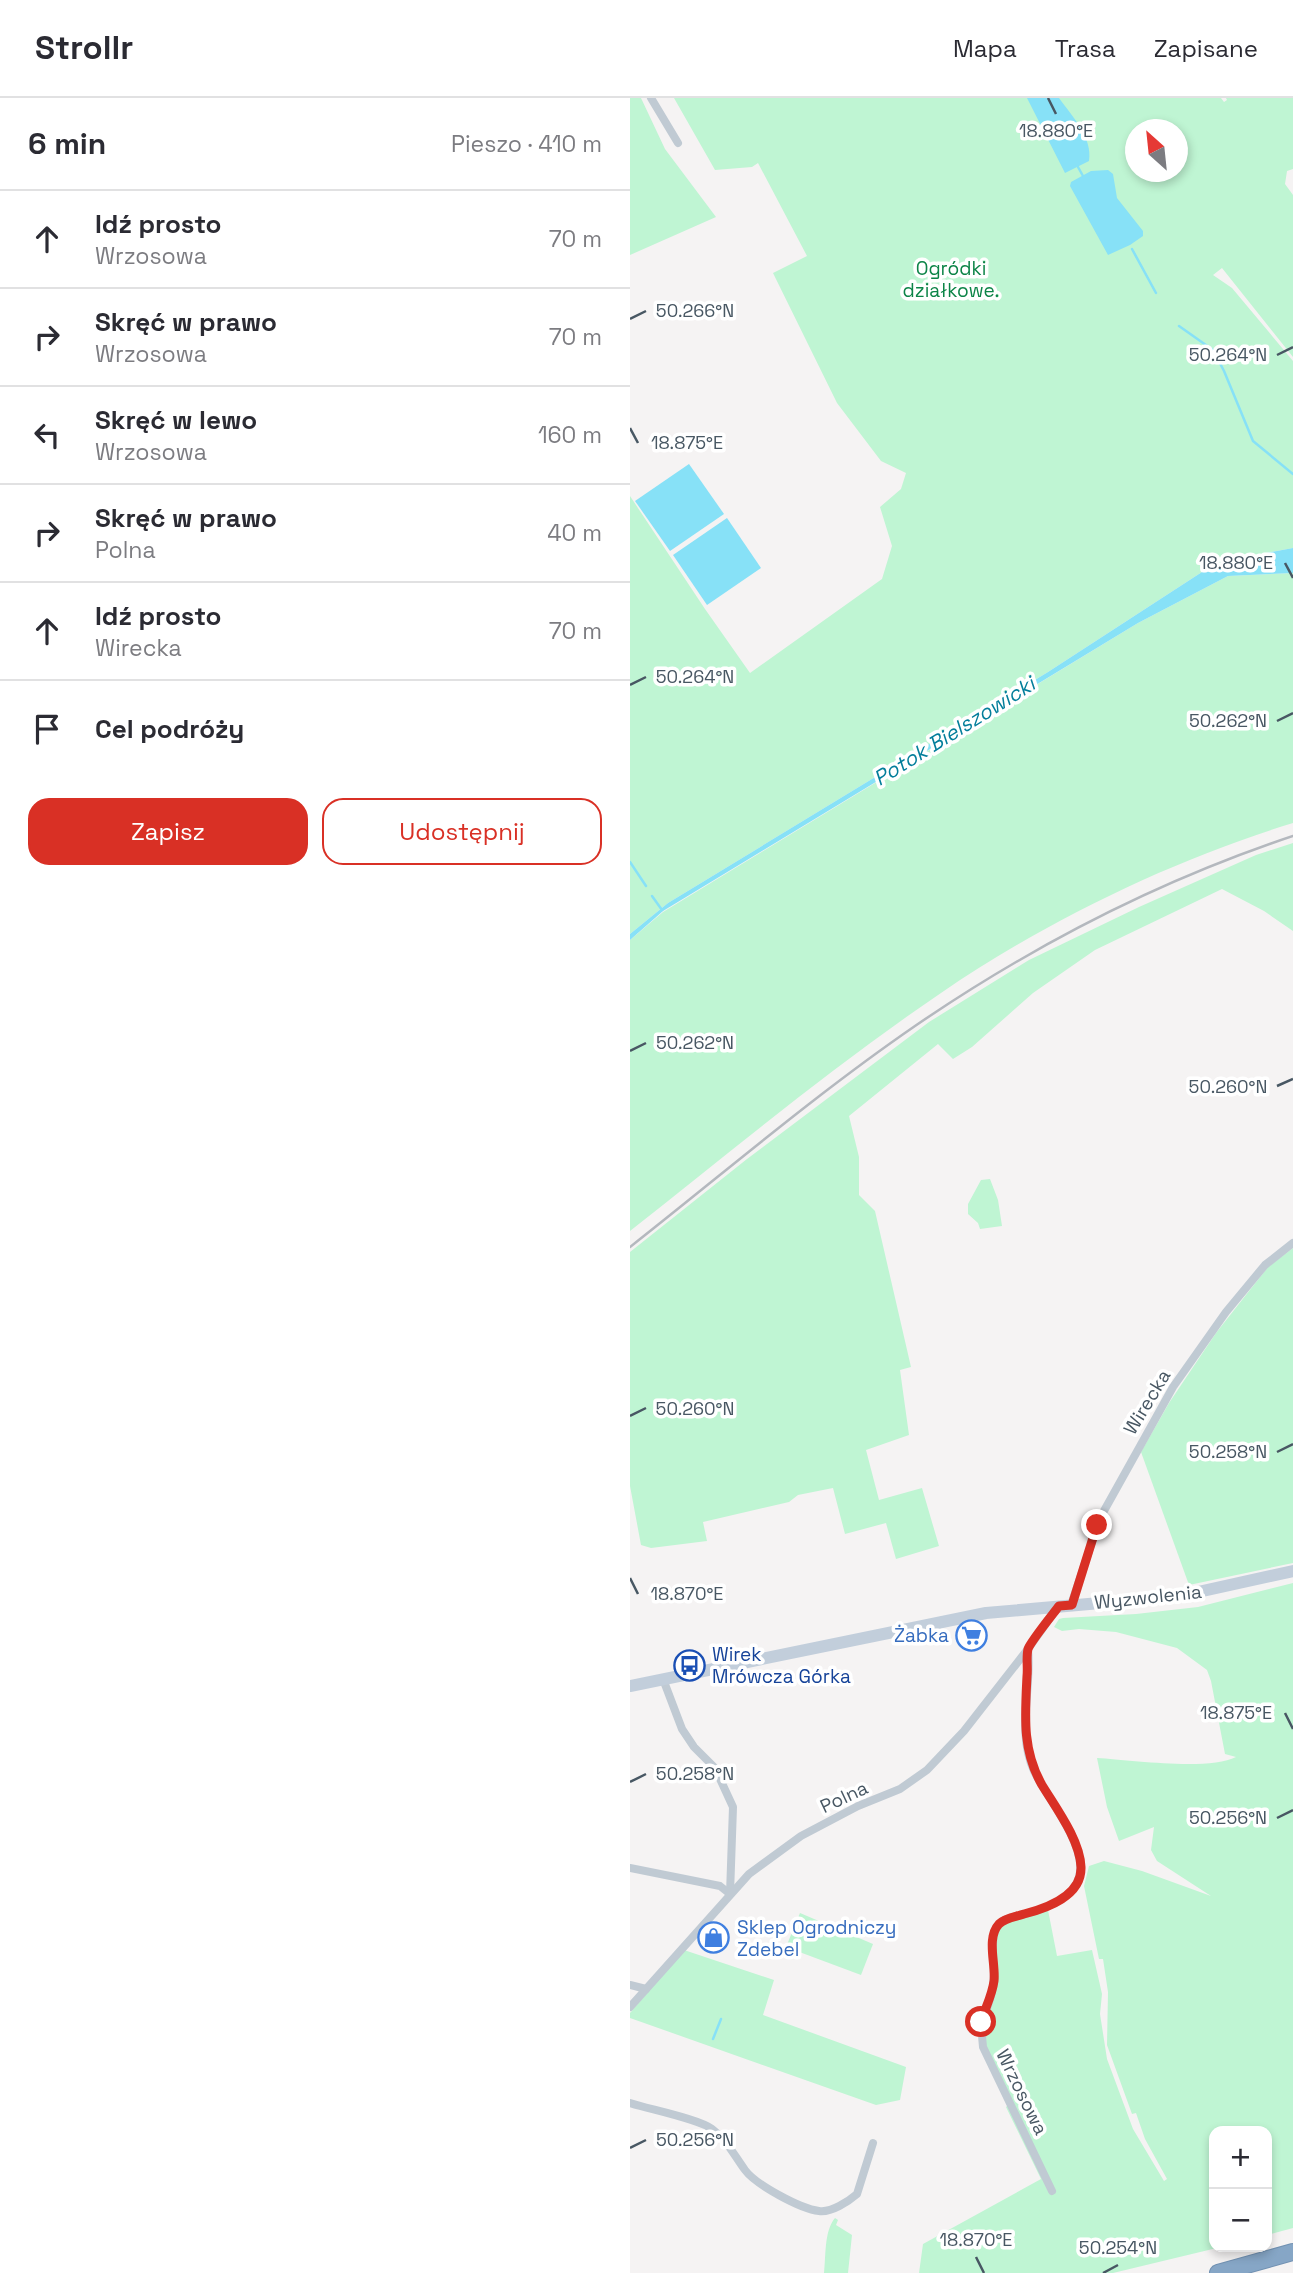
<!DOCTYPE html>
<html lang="pl">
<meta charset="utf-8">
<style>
:root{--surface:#fff;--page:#f7f7f7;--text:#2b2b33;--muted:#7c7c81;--line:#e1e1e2;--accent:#d93025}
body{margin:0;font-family:"Space Grotesk",sans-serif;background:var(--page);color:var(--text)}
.controls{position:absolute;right:21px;bottom:21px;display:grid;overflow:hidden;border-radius:14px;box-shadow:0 4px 10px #0003}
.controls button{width:63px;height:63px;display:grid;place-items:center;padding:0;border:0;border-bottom:2px solid var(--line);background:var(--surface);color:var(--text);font:35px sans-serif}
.compass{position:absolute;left:495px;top:21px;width:63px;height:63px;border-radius:50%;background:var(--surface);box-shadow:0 4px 10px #0003;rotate:333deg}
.stop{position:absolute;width:21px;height:21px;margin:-16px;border:5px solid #d93025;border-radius:50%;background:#fff}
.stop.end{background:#d93025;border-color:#fff;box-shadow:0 2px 7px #0008}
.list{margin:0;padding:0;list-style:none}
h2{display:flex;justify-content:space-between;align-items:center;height:91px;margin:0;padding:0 28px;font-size:30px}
h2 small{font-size:23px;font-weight:400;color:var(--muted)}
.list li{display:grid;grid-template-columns:46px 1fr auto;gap:21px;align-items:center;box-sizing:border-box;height:98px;padding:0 28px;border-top:2px solid var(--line)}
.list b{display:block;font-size:26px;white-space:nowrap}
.list p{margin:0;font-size:23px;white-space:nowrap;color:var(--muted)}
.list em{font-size:23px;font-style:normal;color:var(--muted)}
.actions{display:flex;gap:14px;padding:21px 28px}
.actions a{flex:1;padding:16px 0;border:2px solid var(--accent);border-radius:21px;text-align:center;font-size:24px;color:var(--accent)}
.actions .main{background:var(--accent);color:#fff}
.icon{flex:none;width:38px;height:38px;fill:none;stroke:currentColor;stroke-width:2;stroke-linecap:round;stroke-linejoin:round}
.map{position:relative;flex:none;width:663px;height:2175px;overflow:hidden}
header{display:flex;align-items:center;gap:42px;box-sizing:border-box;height:98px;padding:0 35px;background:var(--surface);border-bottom:2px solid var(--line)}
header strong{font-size:33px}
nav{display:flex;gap:38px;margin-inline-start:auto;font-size:24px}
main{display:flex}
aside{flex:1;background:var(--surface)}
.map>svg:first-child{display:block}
.green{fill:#bff5d3;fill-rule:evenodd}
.water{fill:#87e1f7}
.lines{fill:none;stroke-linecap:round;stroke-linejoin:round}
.stream{stroke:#87e1f7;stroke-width:2.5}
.highway-casing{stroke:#7191b2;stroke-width:18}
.street{stroke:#c0cad3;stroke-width:8}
.secondary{stroke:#c2cedb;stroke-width:12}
.highway{stroke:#86a6c6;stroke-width:16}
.rail{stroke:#b4b8be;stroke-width:2.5}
.route{stroke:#d93025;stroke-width:9}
.ticks{fill:none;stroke:#485763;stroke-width:2.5}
.labels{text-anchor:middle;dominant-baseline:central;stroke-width:7;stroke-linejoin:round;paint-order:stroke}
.park-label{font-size:19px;fill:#0c8447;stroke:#fff}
.street-label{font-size:19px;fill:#485763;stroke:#fff}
.shop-label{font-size:19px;fill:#366cbe;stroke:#fff;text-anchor:end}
.transit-label{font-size:19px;fill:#164399;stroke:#fff;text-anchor:start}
.water-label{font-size:21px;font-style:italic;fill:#037e9b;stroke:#fff}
.ticks-label{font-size:18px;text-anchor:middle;fill:#485763;stroke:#fff;stroke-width:7;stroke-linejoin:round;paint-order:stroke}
</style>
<header>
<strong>Strollr</strong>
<nav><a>Mapa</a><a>Trasa</a><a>Zapisane</a></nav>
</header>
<main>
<aside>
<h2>6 min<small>Pieszo · 410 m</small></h2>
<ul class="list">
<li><svg class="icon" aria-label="ahead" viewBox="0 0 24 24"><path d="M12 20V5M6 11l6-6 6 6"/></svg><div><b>Idź prosto</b><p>Wrzosowa</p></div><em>70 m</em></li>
<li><svg class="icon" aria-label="right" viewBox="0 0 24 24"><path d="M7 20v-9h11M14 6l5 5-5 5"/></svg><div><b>Skręć w prawo</b><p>Wrzosowa</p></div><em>70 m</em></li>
<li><svg class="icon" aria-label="left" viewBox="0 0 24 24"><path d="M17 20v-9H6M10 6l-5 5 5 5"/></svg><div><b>Skręć w lewo</b><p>Wrzosowa</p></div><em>160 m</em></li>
<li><svg class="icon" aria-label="right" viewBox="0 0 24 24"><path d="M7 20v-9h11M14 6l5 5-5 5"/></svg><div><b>Skręć w prawo</b><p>Polna</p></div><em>40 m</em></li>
<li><svg class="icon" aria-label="ahead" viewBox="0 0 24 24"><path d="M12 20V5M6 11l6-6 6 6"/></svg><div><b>Idź prosto</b><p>Wirecka</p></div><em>70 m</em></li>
<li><svg class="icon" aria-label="arrive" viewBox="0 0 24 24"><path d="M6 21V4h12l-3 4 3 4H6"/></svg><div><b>Cel podróży</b></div></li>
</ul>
<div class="actions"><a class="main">Zapisz</a><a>Udostępnij</a></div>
</aside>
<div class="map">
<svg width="663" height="2175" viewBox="0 0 663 2175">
<rect width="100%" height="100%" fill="#f5f3f3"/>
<g class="green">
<polygon points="0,0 11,0 35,51 86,119 0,157"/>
<path d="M44 0H591L594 4 597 2 596 0H663V71L657 73 655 86 663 97V259L592 170 583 177 602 190 663 263V450L610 460 572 474 418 574 38 805 0 836V398L75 511 120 575 252 481 262 448 250 409 271 391 276 375 251 363 207 305 143 175 177 158 128 65 122 69 85 72ZM506 32H548V74H506Z"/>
<path d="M663 475V725C542 762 416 823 311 895 203 968 103 1052 0 1133V842L33 814 508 525 598 478Z"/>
<polygon points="663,745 663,833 634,813 592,791 465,852 403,895 342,949 323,961 308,946 219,1018 229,1059 229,1097 245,1113 281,1269 270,1272 279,1337 236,1352 249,1402 292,1390 309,1448 266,1461 256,1425 215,1436 203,1390 168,1397 159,1404 73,1424 77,1443 21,1450 11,1447 0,1388 0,1154 117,1061 299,924 399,862 509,809 626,757"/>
<polygon points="360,1081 368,1102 372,1128 350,1131 348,1125 338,1116 338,1106 351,1082"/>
<polygon points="663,1150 663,1465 559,1487 511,1354 539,1305 586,1235 638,1169"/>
<path d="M663 1485V2130L637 2137V2033H584V2149H591L483 2175H289L293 2146 411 2081 376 2009 382 2003 357 1952 353 1930 367 1882 365 1839 371 1829 381 1823 418 1812 427 1858 462 1852 472 1896 470 1916 477 1961 503 2031 534 2083 537 2081 515 2041 506 2015 502 2016 477 1947 478 1894 473 1861H469L454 1788 459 1768 474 1763 512 1773 581 1798 527 1763 521 1752 524 1729 489 1743 477 1709 467 1660C500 1662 579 1673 606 1659L595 1656 581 1583 577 1572 547 1550 486 1534 449 1531 432 1533 424 1529 429 1521 433 1520 506 1516 568 1509Z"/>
<polygon points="170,1815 243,1846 231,1877 156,1849"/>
<polygon points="54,1852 144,1882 133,1917 276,1969 270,2002 246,2007 0,1920 0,1915"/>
<path d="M205 2120 208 2122 206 2127 222 2137 218 2175H194C196 2158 194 2133 205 2120Z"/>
</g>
<g class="water">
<path d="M397 0H429C442 18 463 40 459 63L435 75Z"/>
<polygon points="478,72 483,76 487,100 513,133 513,138 500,147 478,157 440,88 441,84 461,73"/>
<polygon points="59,366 94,416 40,453 5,403"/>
<polygon points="97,420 131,470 77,507 43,457"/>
<polygon points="663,450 663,475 598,478 508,525 33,813 0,842 0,836 38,805 418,574 572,474 610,460"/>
</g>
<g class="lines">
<g class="stream">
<polyline points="448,69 453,78"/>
<polyline points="502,151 526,195"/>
<polyline points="549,228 583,252 594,273 623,343 663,376"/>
<polyline points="0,764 16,788"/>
<polyline points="22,798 32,812"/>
<polyline points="83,1941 91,1921"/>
</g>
<defs>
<polyline id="highway" points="588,2175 663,2154"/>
</defs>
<use href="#highway" class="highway-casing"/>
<g class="street">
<polyline points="21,0 48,45"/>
<polyline points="441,1507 470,1420 543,1289 596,1214 635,1167 663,1145"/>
<path d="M398 1551C402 1593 386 1633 404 1673 417 1700 458 1748 449 1779 443 1801 415 1811 395 1816 386 1819 376 1819 370 1825 362 1833 363 1845 363 1855 364 1869 365 1884 361 1898 354 1922 350 1922 353 1949L422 2093"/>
<polyline points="33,1581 52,1631 64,1649 85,1670 103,1709 100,1796"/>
<polyline points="0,1770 90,1788 100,1796"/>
<polyline points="0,1887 16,1891"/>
<polyline points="0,1909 119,1776 171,1738 228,1708 270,1691 297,1672 334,1633 398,1551 428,1509"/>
<path d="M0 2005C18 2011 69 2021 82 2031 97 2042 104 2057 115 2072 126 2087 171 2111 189 2113 201 2115 219 2103 227 2096L243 2045"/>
</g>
<polyline class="secondary" points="0,1588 356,1515 550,1498 663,1473"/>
<use href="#highway" class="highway"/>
<path class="rail" d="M0 1149C94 1075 186 996 285 928 402 848 528 783 663 738"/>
</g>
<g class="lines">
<path class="route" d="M351 1924C355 1910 362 1898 364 1883 366 1866 356 1840 369 1826 375 1820 385 1819 394 1816 417 1810 452 1798 451 1769 450 1742 426 1710 412 1687 392 1652 395 1618 397 1578 398 1570 396 1559 398 1551 401 1543 423 1516 429 1508L442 1507 467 1427"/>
</g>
<path class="ticks" d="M418 0 426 16M0 221 16 213M647 257 663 249M0 330 8 345M655 465 663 480M0 587 16 579M647 623 663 615M0 953 16 945M647 988 663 981M0 1318 16 1310M647 1354 663 1346M0 1480 8 1496M655 1615 663 1631M0 1684 16 1676M647 1720 663 1712M0 2050 16 2042M346 2159 354 2175M473 2175 488 2167"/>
<defs>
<symbol id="supermarket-ring" viewBox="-11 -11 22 22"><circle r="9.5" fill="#fff" stroke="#3f7fe0" stroke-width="1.5"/><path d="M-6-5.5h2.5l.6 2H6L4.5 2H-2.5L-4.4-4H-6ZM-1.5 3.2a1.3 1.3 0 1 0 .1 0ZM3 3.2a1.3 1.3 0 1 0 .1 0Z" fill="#3f7fe0"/></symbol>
<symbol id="bus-ring" viewBox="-11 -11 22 22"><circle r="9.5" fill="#fff" stroke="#1a4fb4" stroke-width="1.5"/><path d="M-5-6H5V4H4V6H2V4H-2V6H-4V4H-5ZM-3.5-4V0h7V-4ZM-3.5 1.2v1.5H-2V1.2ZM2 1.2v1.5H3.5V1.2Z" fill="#1a4fb4"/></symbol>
<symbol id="shop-ring" viewBox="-11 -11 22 22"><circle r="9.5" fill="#fff" stroke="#3f7fe0" stroke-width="1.5"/><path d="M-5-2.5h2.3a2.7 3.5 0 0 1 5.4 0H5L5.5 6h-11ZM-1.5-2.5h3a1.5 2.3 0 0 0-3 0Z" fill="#3f7fe0"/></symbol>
</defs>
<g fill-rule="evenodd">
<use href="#supermarket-ring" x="324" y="1520" width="35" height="35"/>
<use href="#bus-ring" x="42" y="1550" width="35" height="35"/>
<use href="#shop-ring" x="66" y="1822" width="35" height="35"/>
</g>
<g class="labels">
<g class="park-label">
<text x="321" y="170">Ogródki<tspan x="321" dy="22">działkowe.</tspan></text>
</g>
<g class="street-label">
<text transform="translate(517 1304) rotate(-59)">Wirecka</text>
<text transform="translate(518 1499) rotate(-6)">Wyzwolenia</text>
<text transform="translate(214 1699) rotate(-25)">Polna</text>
<text transform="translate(392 1994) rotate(64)">Wrzosowa</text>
</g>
<g class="shop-label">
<text x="319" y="1537">Żabka</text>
<text x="107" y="1829" text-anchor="start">Sklep Ogrodniczy<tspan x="107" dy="22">Zdebel</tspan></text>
</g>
<g class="transit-label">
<text x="82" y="1556">Wirek<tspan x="82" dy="22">Mrówcza Górka</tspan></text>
</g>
<g class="water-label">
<text transform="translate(324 633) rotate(-32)">Potok Bielszowicki</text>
</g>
</g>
<g class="ticks-label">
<text x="426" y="39">18.880°E</text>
<text x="65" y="219">50.266°N</text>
<text x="598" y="263">50.264°N</text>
<text x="57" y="351">18.875°E</text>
<text x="606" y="471">18.880°E</text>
<text x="65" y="585">50.264°N</text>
<text x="598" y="629">50.262°N</text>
<text x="65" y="951">50.262°N</text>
<text x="598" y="995">50.260°N</text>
<text x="65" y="1317">50.260°N</text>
<text x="598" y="1360">50.258°N</text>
<text x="57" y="1502">18.870°E</text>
<text x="606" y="1621">18.875°E</text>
<text x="65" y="1682">50.258°N</text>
<text x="598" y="1726">50.256°N</text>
<text x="65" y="2048">50.256°N</text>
<text x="346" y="2148">18.870°E</text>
<text x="488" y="2156">50.254°N</text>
</g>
</svg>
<div class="controls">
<button>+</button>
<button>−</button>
</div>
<svg class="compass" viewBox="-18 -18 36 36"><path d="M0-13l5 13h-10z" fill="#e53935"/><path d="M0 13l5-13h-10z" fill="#7c7c81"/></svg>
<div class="stop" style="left:351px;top:1924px"></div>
<div class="stop end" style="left:467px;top:1427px"></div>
</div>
</main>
